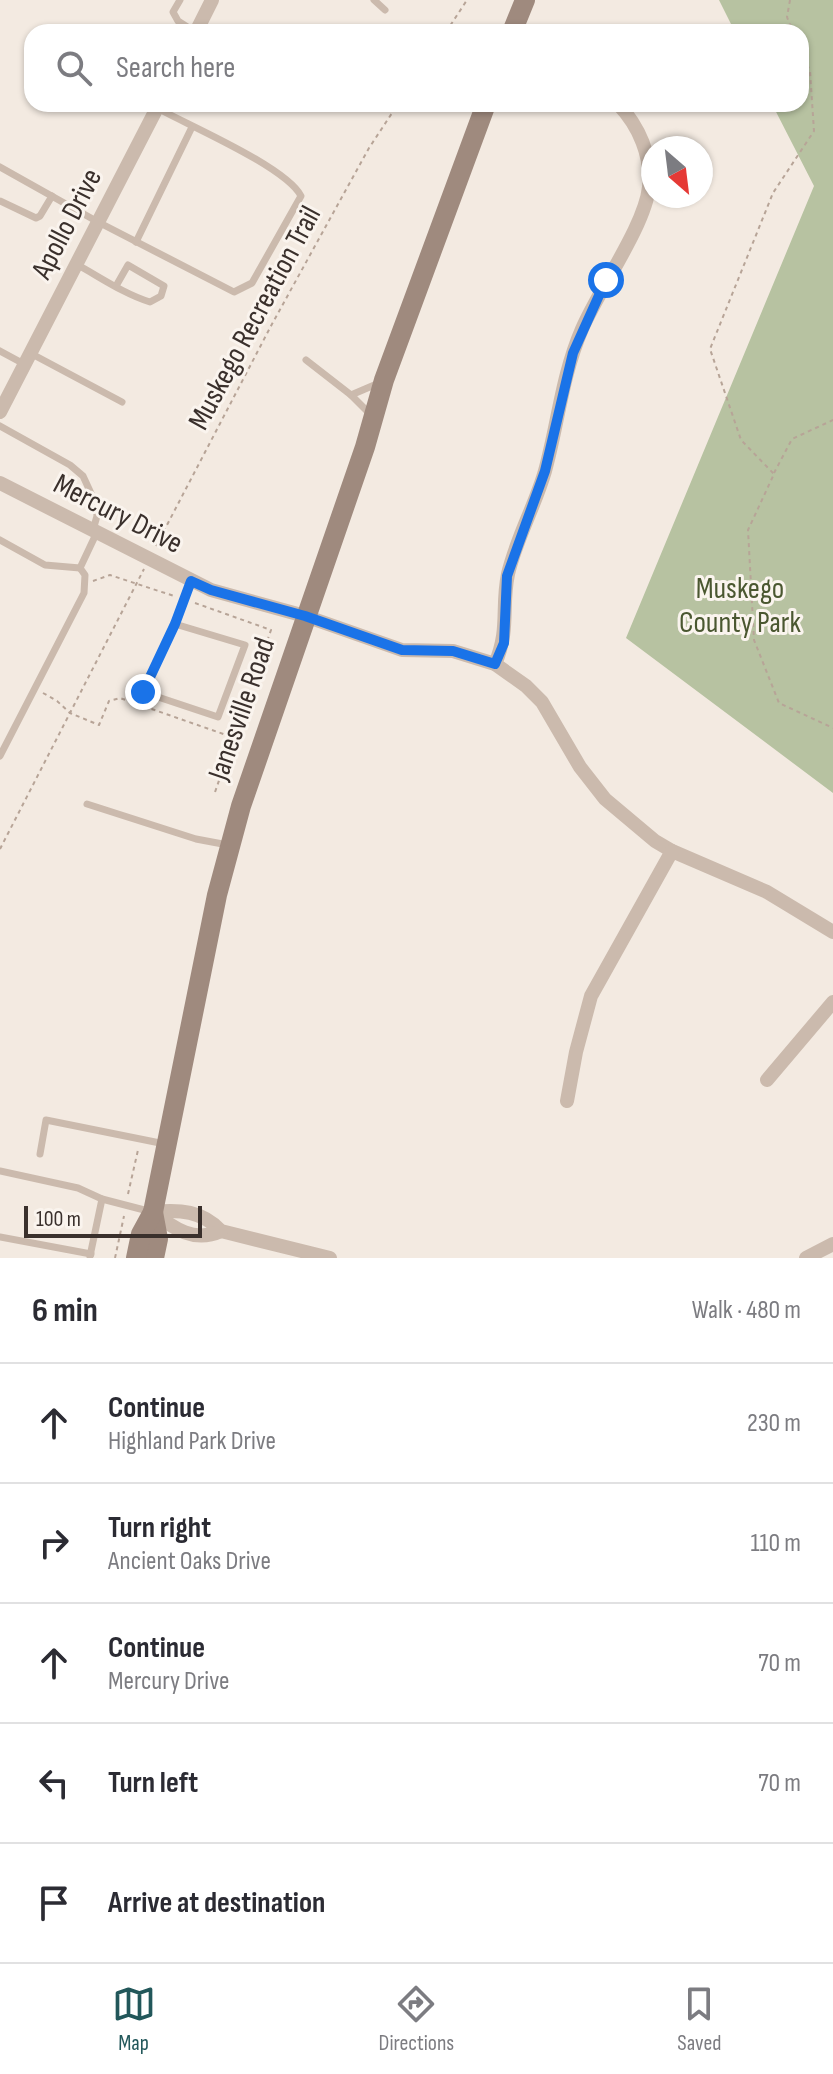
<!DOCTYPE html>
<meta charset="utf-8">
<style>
:root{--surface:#fff;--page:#f2f2f3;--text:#2b2b33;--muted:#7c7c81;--line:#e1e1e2;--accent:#22575a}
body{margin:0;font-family:"Sofia Sans Condensed",sans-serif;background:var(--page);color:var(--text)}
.compass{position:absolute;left:641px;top:136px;width:72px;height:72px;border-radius:50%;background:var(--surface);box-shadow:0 2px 6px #0004;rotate:152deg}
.scale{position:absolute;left:24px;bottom:20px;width:178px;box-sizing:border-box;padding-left:8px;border:4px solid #3a302c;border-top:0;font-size:22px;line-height:28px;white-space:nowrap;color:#3a302c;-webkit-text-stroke:6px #faf4ee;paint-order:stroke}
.stop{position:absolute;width:24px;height:24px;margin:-18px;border:6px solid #1a73e8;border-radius:50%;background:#fff}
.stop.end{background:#1a73e8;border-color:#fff;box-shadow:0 2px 8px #0008}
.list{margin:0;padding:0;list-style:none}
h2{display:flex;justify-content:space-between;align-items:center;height:104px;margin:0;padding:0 32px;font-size:34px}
h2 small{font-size:26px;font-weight:400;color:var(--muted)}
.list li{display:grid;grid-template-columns:52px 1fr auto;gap:24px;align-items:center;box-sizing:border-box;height:120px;padding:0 32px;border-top:2px solid var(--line)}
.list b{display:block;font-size:30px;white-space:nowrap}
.list p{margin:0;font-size:26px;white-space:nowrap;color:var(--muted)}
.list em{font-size:26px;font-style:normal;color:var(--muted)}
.icon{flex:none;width:44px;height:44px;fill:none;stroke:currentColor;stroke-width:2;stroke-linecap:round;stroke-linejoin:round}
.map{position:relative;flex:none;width:833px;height:1258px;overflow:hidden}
.search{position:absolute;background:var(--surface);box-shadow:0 2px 6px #0004;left:24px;right:24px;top:24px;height:88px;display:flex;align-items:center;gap:20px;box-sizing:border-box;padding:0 28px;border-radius:24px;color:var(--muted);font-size:30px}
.sheet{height:704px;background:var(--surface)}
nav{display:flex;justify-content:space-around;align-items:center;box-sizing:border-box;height:112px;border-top:2px solid var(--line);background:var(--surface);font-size:22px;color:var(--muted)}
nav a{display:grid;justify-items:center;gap:4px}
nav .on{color:var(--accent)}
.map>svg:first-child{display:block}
.green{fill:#b7c2a1}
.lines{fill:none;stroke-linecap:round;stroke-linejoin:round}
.path{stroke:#b7a497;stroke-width:2;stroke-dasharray:4 4;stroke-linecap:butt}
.service{stroke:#cbbaad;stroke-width:7}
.minor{stroke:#cbbaad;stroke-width:14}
.secondary{stroke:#9f8a7e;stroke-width:20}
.route{stroke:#1a73e8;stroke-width:10}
.labels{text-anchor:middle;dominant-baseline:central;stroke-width:6;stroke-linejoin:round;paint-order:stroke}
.street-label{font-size:30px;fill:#3a302c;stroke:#faf4ee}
.park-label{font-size:30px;fill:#4a5730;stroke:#faf4ee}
</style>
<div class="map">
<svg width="833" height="1258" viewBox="0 0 833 1258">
<rect width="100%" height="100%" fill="#f3eae1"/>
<polygon class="green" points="719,0 833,0 833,793 626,638 814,186 772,104 801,104 801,32 735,32"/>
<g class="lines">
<g class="path">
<polyline points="790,0 787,17 793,32"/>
<polyline points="446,32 467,0"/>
<polyline points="801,50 810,71 814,131 773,193 710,349 741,440 774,474 748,530 754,640 779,703 833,728"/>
<polyline points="774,473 792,439 833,420"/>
<polyline points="156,546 272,324 369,148 398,104"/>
<polyline points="93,581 110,575 174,596"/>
<polyline points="195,603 271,630 214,795"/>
<polyline points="43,693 57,701 70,713 99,725 109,701 120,698 232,737"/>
<polyline points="0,849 144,569"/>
<polyline points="128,1194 138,1150"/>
<polyline points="115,1258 124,1216"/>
</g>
<g class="service">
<polyline points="180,0 173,12 178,21 195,32"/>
<polyline points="374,0 385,10"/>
<path d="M0 167 98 222 234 292 252 283 301 196C286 167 190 126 157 108"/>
<polyline points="0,201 36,218 40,216 52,196"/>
<polyline points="136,242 192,127"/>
<path d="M76 264C100 277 124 294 150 302L161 296 164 286 128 265 116 286"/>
<polyline points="0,351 24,364"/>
<polyline points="30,353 122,402"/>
<polyline points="306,360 351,395"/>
<polyline points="371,415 351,395 379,383"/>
<polyline points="0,426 70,465 83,476 95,502 97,516 93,530"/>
<polyline points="0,540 45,565 80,568"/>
<polyline points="175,624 245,645 218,717 143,692 175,624 191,581"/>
<polyline points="0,756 84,593 85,575 80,568 97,532"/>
<polyline points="87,804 196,839 228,845"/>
<polyline points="40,1154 46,1120 165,1144"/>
<polyline points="0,1171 78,1188 102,1199 152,1212"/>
<polyline points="0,1237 91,1254"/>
<polyline points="90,1256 102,1199"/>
</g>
<g class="minor">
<polyline points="196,32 212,0"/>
<polyline points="0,412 159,104"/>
<polyline points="0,483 211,590 305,616 402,650 453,651 495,664 526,686 542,702 580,767 605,799 655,841 672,851 767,892 833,932"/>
<path d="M495 664C510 629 501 608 508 574 516 539 535 506 545 471 558 424 562 375 582 329 599 289 645 226 649 187 652 156 639 126 618 104"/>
<polyline points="767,1080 833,1002"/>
<polyline points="567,1101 576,1052 591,996 672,851"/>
<path d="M153 1212C180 1209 202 1211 221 1231L330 1258"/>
<path d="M153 1212C174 1229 194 1243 221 1231"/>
<polyline points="806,1258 833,1244"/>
</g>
<g class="secondary">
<polyline points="512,32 525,0"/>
<polyline points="153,1212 158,1239 154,1258"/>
<polyline points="136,1258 141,1234 153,1212 217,895 241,806 365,447 384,380 486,104"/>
</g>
</g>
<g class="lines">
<polyline class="route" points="143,692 175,624 191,581 211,590 305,616 402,650 453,651 495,664 504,643 507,576 545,471 573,353 606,280"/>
</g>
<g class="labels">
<g class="street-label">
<text transform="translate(67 224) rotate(-63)">Apollo Drive</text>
<text transform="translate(255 318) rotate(-62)">Muskego Recreation Trail</text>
<text transform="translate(118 514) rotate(27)">Mercury Drive</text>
<text transform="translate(242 709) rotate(-71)">Janesville Road</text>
</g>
<g class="park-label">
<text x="740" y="589">Muskego<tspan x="740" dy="34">County Park</tspan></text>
</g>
</g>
</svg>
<svg class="compass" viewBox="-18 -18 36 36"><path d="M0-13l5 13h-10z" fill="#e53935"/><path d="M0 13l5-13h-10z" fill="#7c7c81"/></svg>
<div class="scale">100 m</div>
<div class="stop" style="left:606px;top:280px"></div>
<div class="stop end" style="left:143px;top:692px"></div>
<div class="search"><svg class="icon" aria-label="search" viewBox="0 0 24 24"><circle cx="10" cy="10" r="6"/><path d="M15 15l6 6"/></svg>Search here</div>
</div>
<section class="sheet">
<h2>6 min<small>Walk · 480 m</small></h2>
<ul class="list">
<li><svg class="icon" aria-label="ahead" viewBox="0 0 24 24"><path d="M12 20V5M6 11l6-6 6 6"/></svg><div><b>Continue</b><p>Highland Park Drive</p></div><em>230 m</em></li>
<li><svg class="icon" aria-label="right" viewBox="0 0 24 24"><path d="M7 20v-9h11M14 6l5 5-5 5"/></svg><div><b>Turn right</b><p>Ancient Oaks Drive</p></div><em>110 m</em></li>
<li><svg class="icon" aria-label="ahead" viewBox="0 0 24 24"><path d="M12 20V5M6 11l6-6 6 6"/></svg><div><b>Continue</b><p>Mercury Drive</p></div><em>70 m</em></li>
<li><svg class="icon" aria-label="left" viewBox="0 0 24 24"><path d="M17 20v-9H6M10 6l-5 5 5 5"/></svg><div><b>Turn left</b></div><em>70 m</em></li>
<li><svg class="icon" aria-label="arrive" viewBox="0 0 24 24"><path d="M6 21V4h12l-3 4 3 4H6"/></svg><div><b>Arrive at destination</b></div></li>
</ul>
</section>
<nav>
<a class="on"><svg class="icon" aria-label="map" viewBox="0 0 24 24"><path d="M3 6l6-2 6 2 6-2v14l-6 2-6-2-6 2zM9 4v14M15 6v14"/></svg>Map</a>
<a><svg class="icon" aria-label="directions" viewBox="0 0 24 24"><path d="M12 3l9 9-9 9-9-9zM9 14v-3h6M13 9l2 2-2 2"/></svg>Directions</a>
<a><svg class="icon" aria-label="saved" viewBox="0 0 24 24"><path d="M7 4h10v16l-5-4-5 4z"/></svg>Saved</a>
</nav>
